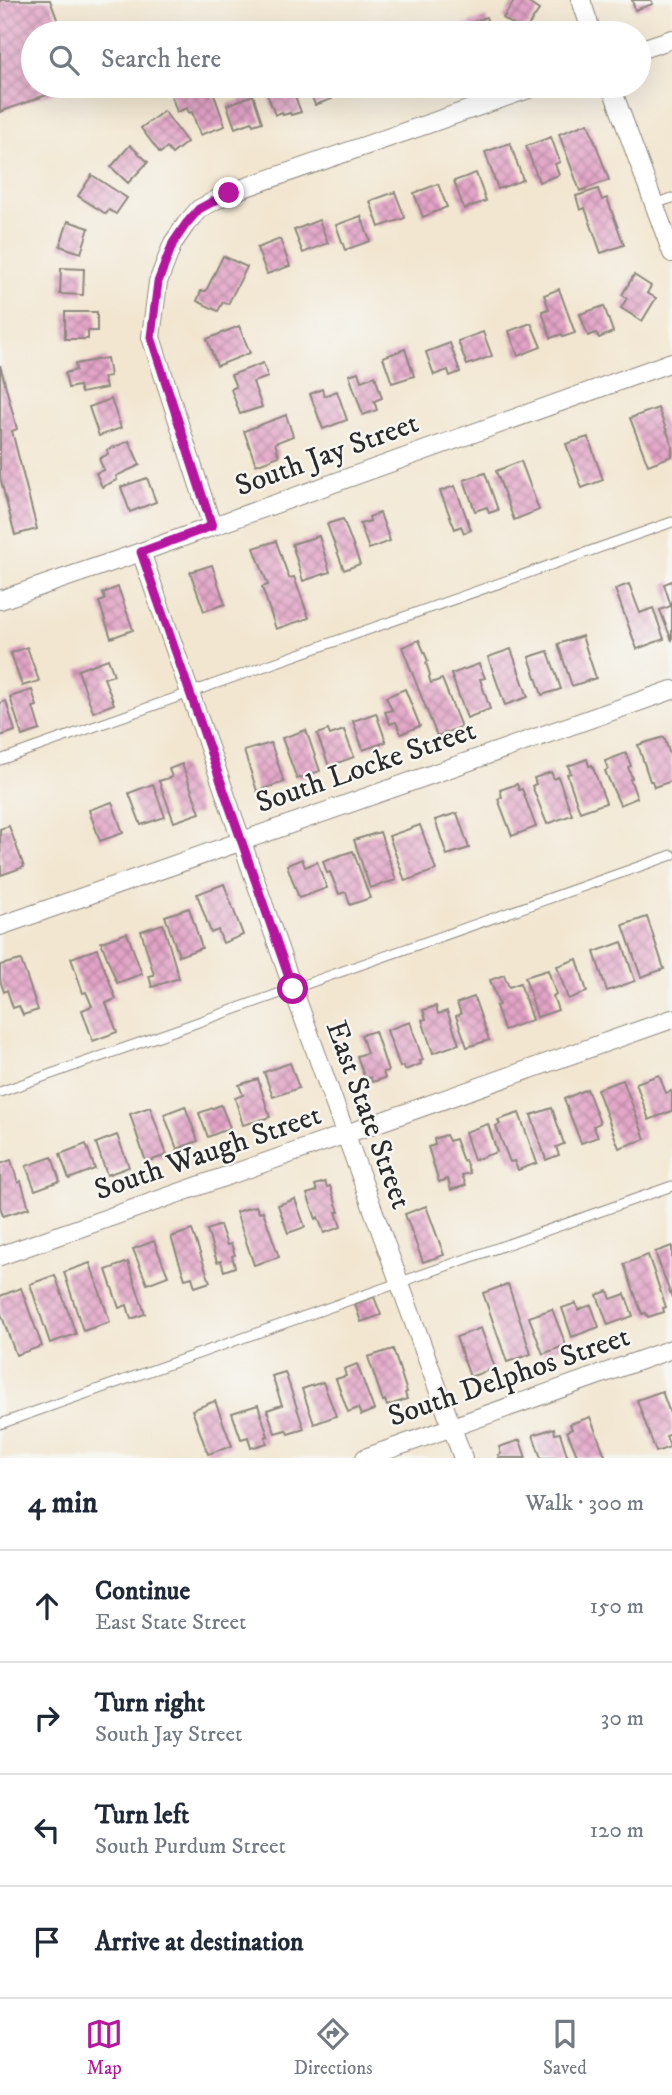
<!DOCTYPE html>
<meta charset="utf-8">
<style>
:root{--surface:#fff;--page:#f2f2f3;--text:#1f2937;--muted:#747a83;--line:#e0e1e3;--accent:#b5179e}
body{margin:0;font-family:"IM FELL DW Pica",serif;background:var(--page);color:var(--text)}
.stop{position:absolute;width:21px;height:21px;margin:-16px;border:5px solid #b5179e;border-radius:50%;background:#fff}
.stop.end{background:#b5179e;border-color:#fff;box-shadow:0 2px 7px #0008}
.list{margin:0;padding:0;list-style:none}
h2{display:flex;justify-content:space-between;align-items:center;height:91px;margin:0;padding:0 28px;font-size:30px}
h2 small{font-size:23px;font-weight:400;color:var(--muted)}
.list li{display:grid;grid-template-columns:46px 1fr auto;gap:21px;align-items:center;box-sizing:border-box;height:112px;padding:0 28px;border-top:2px solid var(--line)}
.list b{display:block;font-size:26px;white-space:nowrap}
.list p{margin:0;font-size:23px;white-space:nowrap;color:var(--muted)}
.list em{font-size:23px;font-style:normal;color:var(--muted)}
.icon{flex:none;width:38px;height:38px;fill:none;stroke:currentColor;stroke-width:2;stroke-linecap:round;stroke-linejoin:round}
.map{position:relative;flex:none;width:672px;height:1458px;overflow:hidden}
.search{position:absolute;background:var(--surface);box-shadow:0 7px 28px #0002;left:21px;right:21px;top:21px;height:77px;display:flex;align-items:center;gap:18px;box-sizing:border-box;padding:0 24px;border-radius:38px;color:var(--muted);font-size:26px}
.sheet{height:539px;background:var(--surface)}
nav{display:flex;justify-content:space-around;align-items:center;box-sizing:border-box;height:98px;border-top:2px solid var(--line);background:var(--surface);font-size:19px;color:var(--muted)}
nav a{display:grid;justify-items:center;gap:4px}
nav .on{color:var(--accent)}
.map>svg:first-child{display:block}
.building{fill:url(#building-cross-hatch)}
.lines{fill:none;stroke-linecap:round;stroke-linejoin:round}
.lane-casing{stroke:#8e887e;stroke-width:11}
.street-casing{stroke:#8e887e;stroke-width:20}
.lane{stroke:#fff;stroke-width:9}
.street{stroke:#fff;stroke-width:18}
.route{stroke:#b5179e;stroke-width:9}
.labels{text-anchor:middle;dominant-baseline:central;stroke-width:5;stroke-linejoin:round;paint-order:stroke}
.street-label{font-size:30px;fill:#2b2b2b;stroke:#f6f6f2}
</style>
<div class="map">
<svg width="672" height="1458" viewBox="0 0 672 1458">
<defs>
<pattern id="building-cross-hatch" width="8" height="8" patternUnits="userSpaceOnUse" patternTransform="scale(1.75)"><rect width="8" height="8" fill="#e3a4c7"/><path d="M0 0l8 8M0 8l8-8" fill="none" stroke="#b886a2"/></pattern>
</defs>
<rect width="100%" height="100%" fill="#f6f6f2"/>
<filter id="ink" filterUnits="userSpaceOnUse"><feTurbulence type="fractalNoise" baseFrequency=".0143" numOctaves="2"/><feDisplacementMap in="SourceGraphic" scale="14" xChannelSelector="R" yChannelSelector="G"/><feConvolveMatrix kernelMatrix="1 2 1 2 8 2 1 2 1" color-interpolation-filters="sRGB"/></filter>
<filter id="wash" filterUnits="userSpaceOnUse"><feTurbulence type="fractalNoise" baseFrequency=".00686" numOctaves="4" result="noise"/><feDisplacementMap in="SourceGraphic" scale="28" xChannelSelector="R" yChannelSelector="G"/><feGaussianBlur stdDeviation="1.57" result="paint"/><feColorMatrix in="noise" values="0 0 0 0 0 0 0 0 0 0 0 0 0 0 0 0 0 1.4 0 .05"/><feComposite in="paint" operator="in"/></filter>
<g filter="url(#wash)">
<rect width="100%" height="100%" fill="#f2e6d0"/>
<g id="blocks">
<g class="building">
<polygon points="0,0 50,0 62,33 33,33 33,86 71,86 0,112"/>
<polygon points="515,0 524,0 539,10 524,32 503,18"/>
<polygon points="632,0 651,0 653,4 635,10"/>
<polygon points="486,17 492,33 464,33 462,26"/>
<polygon points="168,86 182,86 183,88 190,86 211,86 225,126 200,135 192,112 189,113 187,108 177,112"/>
<polygon points="264,86 291,86 301,112 291,115 290,113 283,115 282,112 275,115"/>
<polygon points="308,86 340,86 341,89 330,93 332,99 315,105"/>
<polygon points="253,95 262,122 253,125 252,122 235,128 227,105"/>
<polygon points="164,111 187,142 172,154 167,148 160,153 141,128"/>
<polygon points="588,123 609,180 580,191 559,134"/>
<polygon points="551,137 560,162 555,164 559,175 539,182 526,146"/>
<polygon points="510,143 523,180 498,189 485,152"/>
<polygon points="130,145 148,162 128,183 111,167"/>
<polygon points="476,173 486,201 464,209 454,181"/>
<polygon points="92,175 127,198 116,214 109,210 106,214 78,196"/>
<polygon points="438,184 447,207 423,217 414,193"/>
<polygon points="598,189 602,200 607,198 624,245 601,253 585,208 580,210 576,196"/>
<polygon points="395,192 405,218 379,227 370,201"/>
<polygon points="361,216 370,241 345,250 336,225"/>
<polygon points="319,220 328,243 303,253 294,230"/>
<polygon points="68,221 89,228 81,253 60,246"/>
<polygon points="280,239 290,266 267,274 257,248"/>
<polygon points="223,256 247,267 228,304 223,302 218,311 197,301 201,291 206,291"/>
<polygon points="61,268 84,269 83,295 60,294"/>
<polygon points="634,275 651,286 647,293 656,298 642,321 621,308 627,298 622,295"/>
<polygon points="559,289 575,333 563,337 562,334 551,338 542,311 549,309 544,295"/>
<polygon points="604,306 613,332 599,338 596,333 588,336 580,314"/>
<polygon points="65,312 97,312 97,331 88,331 88,339 65,339"/>
<polygon points="531,323 541,347 518,356 509,331"/>
<polygon points="239,326 250,353 217,366 207,339"/>
<polygon points="483,332 492,356 467,365 458,341"/>
<polygon points="450,343 460,372 450,376 448,370 434,375 426,352"/>
<polygon points="405,349 414,376 392,383 383,357"/>
<polygon points="107,358 110,376 103,377 106,388 81,393 79,386 68,388 65,373 76,370 75,364"/>
<polygon points="263,363 268,377 253,382 262,407 240,414 231,389 236,387 231,375"/>
<polygon points="0,365 17,429 12,431 37,529 15,535 0,477"/>
<polygon points="358,372 361,381 375,376 382,398 374,401 377,410 363,415 349,375"/>
<polygon points="322,389 324,396 337,391 347,420 323,429 310,394"/>
<polygon points="111,399 121,428 99,436 89,407"/>
<polygon points="658,408 672,445 672,456 648,465 630,418"/>
<polygon points="286,415 293,436 275,443 279,456 256,465 244,431"/>
<polygon points="588,437 603,480 582,488 566,444"/>
<polygon points="129,441 140,465 116,476 117,480 102,487 96,473 104,470 99,459 108,454 107,450"/>
<polygon points="521,461 539,510 514,520 496,471"/>
<polygon points="485,473 498,510 489,513 487,507 475,511 464,480"/>
<polygon points="147,478 156,502 130,512 121,487"/>
<polygon points="455,486 471,530 464,533 461,526 455,529 440,491"/>
<polygon points="380,513 390,541 369,549 360,524 370,521 369,517"/>
<polygon points="343,519 360,564 344,570 327,524"/>
<polygon points="319,536 330,572 303,581 292,544"/>
<polygon points="276,541 289,578 294,577 309,618 276,629 262,587 268,585 254,548"/>
<polygon points="212,565 225,604 204,611 190,572"/>
<polygon points="672,581 672,641 660,610 671,606 664,584"/>
<polygon points="629,584 640,613 653,608 664,639 637,649 615,589"/>
<polygon points="118,587 133,630 111,638 99,602 105,600 103,593"/>
<polygon points="582,636 596,678 572,686 558,644"/>
<polygon points="419,640 428,661 426,663 430,675 429,677 431,683 442,679 461,727 437,736 402,647"/>
<polygon points="27,647 39,681 22,686 11,653"/>
<polygon points="511,649 528,697 505,705 488,657"/>
<polygon points="548,651 561,689 542,695 529,657"/>
<polygon points="108,659 114,675 104,678 114,704 93,712 78,670"/>
<polygon points="479,664 485,678 480,679 490,709 467,718 451,674"/>
<polygon points="405,689 420,726 401,734 396,722 390,724 385,712 392,710 386,697"/>
<polygon points="32,690 37,706 33,707 40,730 22,736 10,697"/>
<polygon points="6,701 15,731 0,736 0,703"/>
<polygon points="376,713 386,742 363,750 353,721"/>
<polygon points="306,730 320,771 297,779 282,738"/>
<polygon points="328,730 330,735 344,730 354,757 329,766 317,734"/>
<polygon points="664,737 672,761 672,781 654,787 652,781 650,781 638,745"/>
<polygon points="271,743 284,782 257,791 244,751"/>
<polygon points="626,753 631,766 628,767 632,778 630,779 637,798 620,805 605,771 608,769 605,761"/>
<polygon points="587,759 589,766 592,765 606,803 580,812 567,774 571,773 568,766"/>
<polygon points="182,764 200,813 174,822 159,781 172,777 169,769"/>
<polygon points="551,772 554,779 558,777 572,815 547,824 532,786 536,784 534,778"/>
<polygon points="153,784 165,817 141,825 129,793"/>
<polygon points="517,784 519,790 522,789 536,827 512,836 498,799 502,797 500,790"/>
<polygon points="112,802 123,833 100,841 89,810"/>
<polygon points="457,813 469,848 447,855 435,820"/>
<polygon points="420,825 436,870 405,881 389,836"/>
<polygon points="9,826 24,867 1,875 0,829"/>
<polygon points="380,832 396,880 370,888 354,840"/>
<polygon points="353,851 370,898 350,905 346,892 339,894 330,872 327,873 323,861"/>
<polygon points="302,859 305,867 317,862 327,888 299,898 287,865"/>
<polygon points="224,884 243,935 223,943 218,930 211,933 197,894"/>
<polygon points="189,908 202,948 179,956 165,916"/>
<polygon points="647,917 664,969 641,977 623,925"/>
<polygon points="163,924 179,978 152,987 149,976 154,975 141,931"/>
<polygon points="127,933 142,974 117,983 101,942"/>
<polygon points="622,942 635,981 607,991 594,952"/>
<polygon points="97,949 116,999 106,1003 117,1032 93,1041 82,1010 92,1006 86,992 83,993 71,958"/>
<polygon points="577,959 587,992 568,999 557,966"/>
<polygon points="21,960 38,1010 23,1015 19,1006 13,1008 7,990 4,992 0,980 0,965"/>
<polygon points="548,970 556,994 553,996 558,1010 537,1017 525,977"/>
<polygon points="504,975 509,987 520,983 532,1020 504,1030 496,1006 499,1005 490,980"/>
<polygon points="474,997 489,1040 467,1047 456,1016 461,1014 457,1003"/>
<polygon points="436,1006 438,1014 447,1011 459,1044 433,1053 422,1020 426,1019 423,1010"/>
<polygon points="410,1022 423,1060 420,1061 421,1064 405,1070 404,1066 400,1067 387,1030"/>
<polygon points="375,1031 388,1071 383,1072 385,1078 372,1082 371,1077 365,1079 357,1056 367,1053 361,1035"/>
<polygon points="290,1063 299,1088 273,1097 264,1072"/>
<polygon points="659,1075 666,1093 671,1091 672,1093 672,1111 649,1120 636,1083"/>
<polygon points="258,1079 270,1117 243,1125 235,1098 243,1095 239,1085"/>
<polygon points="623,1080 645,1139 619,1148 597,1089"/>
<polygon points="587,1089 600,1123 593,1126 598,1137 581,1143 564,1099"/>
<polygon points="221,1105 230,1128 208,1137 199,1113"/>
<polygon points="185,1106 198,1141 177,1149 164,1114"/>
<polygon points="150,1107 167,1155 146,1162 130,1114"/>
<polygon points="552,1108 564,1144 556,1147 559,1155 546,1160 531,1115"/>
<polygon points="519,1113 537,1163 518,1170 514,1161 510,1162 496,1126 500,1124 498,1120"/>
<polygon points="488,1124 497,1152 474,1160 465,1132"/>
<polygon points="117,1135 129,1167 107,1175 96,1143"/>
<polygon points="446,1135 449,1141 455,1139 463,1161 465,1160 470,1173 462,1175 466,1185 451,1190 448,1179 439,1182 428,1147 435,1145 434,1139"/>
<polygon points="86,1144 95,1169 69,1179 60,1154"/>
<polygon points="52,1157 60,1181 35,1190 26,1166"/>
<polygon points="11,1160 18,1183 21,1181 29,1208 3,1216 0,1206 0,1164"/>
<polygon points="325,1182 327,1187 330,1186 339,1212 336,1212 341,1227 324,1233 318,1217 316,1219 307,1194 317,1191 315,1185"/>
<polygon points="295,1199 305,1227 288,1233 278,1205"/>
<polygon points="256,1206 259,1213 263,1211 279,1257 254,1265 236,1212"/>
<polygon points="426,1206 444,1255 423,1262 405,1214"/>
<polygon points="220,1225 227,1245 231,1244 235,1255 232,1256 235,1267 224,1271 221,1261 217,1262 207,1230"/>
<polygon points="192,1230 210,1282 195,1287 192,1277 185,1279 171,1237"/>
<polygon points="154,1241 168,1276 147,1284 133,1249"/>
<polygon points="672,1246 672,1298 655,1252"/>
<polygon points="648,1255 666,1307 663,1308 664,1312 648,1317 646,1313 642,1314 624,1264"/>
<polygon points="128,1262 145,1314 131,1319 127,1305 119,1308 106,1270"/>
<polygon points="90,1263 110,1322 83,1331 64,1272"/>
<polygon points="55,1275 76,1334 50,1343 30,1284"/>
<polygon points="508,1284 531,1354 507,1362 483,1293"/>
<polygon points="21,1288 42,1346 16,1355 0,1311 0,1296"/>
<polygon points="608,1291 611,1299 625,1294 633,1316 608,1325 597,1295"/>
<polygon points="374,1297 381,1315 361,1322 355,1304"/>
<polygon points="576,1303 578,1310 591,1305 599,1327 572,1337 562,1308"/>
<polygon points="552,1309 566,1345 543,1354 529,1317"/>
<polygon points="481,1328 495,1368 470,1377 456,1337"/>
<polygon points="393,1349 407,1392 405,1393 407,1399 387,1406 385,1400 383,1401 368,1357"/>
<polygon points="357,1364 374,1410 361,1415 358,1408 348,1412 336,1379 346,1376 344,1369"/>
<polygon points="285,1372 304,1429 288,1434 286,1430 275,1433 267,1410 282,1405 272,1376"/>
<polygon points="323,1382 336,1416 314,1424 302,1389"/>
<polygon points="662,1391 672,1419 672,1434 666,1436 670,1447 656,1452 637,1400"/>
<polygon points="215,1401 232,1446 208,1454 192,1410"/>
<polygon points="258,1405 268,1436 265,1437 267,1443 251,1448 248,1437 241,1439 232,1413"/>
<polygon points="590,1417 606,1458 578,1458 567,1431 572,1429 570,1424"/>
<polygon points="554,1428 555,1434 560,1433 568,1458 541,1458 533,1435"/>
<polygon points="520,1440 526,1458 499,1458 498,1455 501,1454 499,1447"/>
</g>
</g>
</g>
<g filter="url(#ink)">
<use href="#blocks" fill-opacity="0" stroke="#8e887e" stroke-width="2"/>
<g class="lines">
<defs>
<g id="lane">
<polyline points="654,204 672,198"/>
<polyline points="0,760 672,522"/>
<polyline points="0,1092 672,855"/>
<polyline points="0,1424 672,1186"/>
</g>
<g id="street">
<polyline points="581,0 592,33"/>
<polyline points="639,50 672,39"/>
<polyline points="611,86 672,253"/>
<polyline points="212,526 151,337 158,282 173,243 186,224 199,209 229,193 537,86"/>
<polyline points="141,552 293,989 463,1458"/>
<polyline points="0,600 141,552 672,362"/>
<polyline points="0,926 672,690"/>
<polyline points="0,1256 672,1019"/>
<polyline points="365,1458 672,1349"/>
</g>
</defs>
<use href="#lane" class="lane-casing"/>
<use href="#street" class="street-casing"/>
<use href="#lane" class="lane"/>
<use href="#street" class="street"/>
</g>
</g>
<g class="lines" filter="url(#ink)">
<polyline class="route" points="229,193 199,209 186,224 173,243 158,282 151,337 212,526 141,552 293,989"/>
</g>
<g class="labels">
<g class="street-label">
<text transform="translate(327 455) rotate(-20)">South Jay Street</text>
<text transform="translate(366 767) rotate(-19)">South Locke Street</text>
<text transform="translate(368 1115) rotate(70)">East State Street</text>
<text transform="translate(208 1153) rotate(-19)">South Waugh Street</text>
<text transform="translate(509 1377) rotate(-19)">South Delphos Street</text>
</g>
</g>
</svg>
<div class="stop" style="left:293px;top:989px"></div>
<div class="stop end" style="left:229px;top:193px"></div>
<div class="search"><svg class="icon" aria-label="search" viewBox="0 0 24 24"><circle cx="10" cy="10" r="6"/><path d="M15 15l6 6"/></svg>Search here</div>
</div>
<section class="sheet">
<h2>4 min<small>Walk · 300 m</small></h2>
<ul class="list">
<li><svg class="icon" aria-label="ahead" viewBox="0 0 24 24"><path d="M12 20V5M6 11l6-6 6 6"/></svg><div><b>Continue</b><p>East State Street</p></div><em>150 m</em></li>
<li><svg class="icon" aria-label="right" viewBox="0 0 24 24"><path d="M7 20v-9h11M14 6l5 5-5 5"/></svg><div><b>Turn right</b><p>South Jay Street</p></div><em>30 m</em></li>
<li><svg class="icon" aria-label="left" viewBox="0 0 24 24"><path d="M17 20v-9H6M10 6l-5 5 5 5"/></svg><div><b>Turn left</b><p>South Purdum Street</p></div><em>120 m</em></li>
<li><svg class="icon" aria-label="arrive" viewBox="0 0 24 24"><path d="M6 21V4h12l-3 4 3 4H6"/></svg><div><b>Arrive at destination</b></div></li>
</ul>
</section>
<nav>
<a class="on"><svg class="icon" aria-label="map" viewBox="0 0 24 24"><path d="M3 6l6-2 6 2 6-2v14l-6 2-6-2-6 2zM9 4v14M15 6v14"/></svg>Map</a>
<a><svg class="icon" aria-label="directions" viewBox="0 0 24 24"><path d="M12 3l9 9-9 9-9-9zM9 14v-3h6M13 9l2 2-2 2"/></svg>Directions</a>
<a><svg class="icon" aria-label="saved" viewBox="0 0 24 24"><path d="M7 4h10v16l-5-4-5 4z"/></svg>Saved</a>
</nav>
